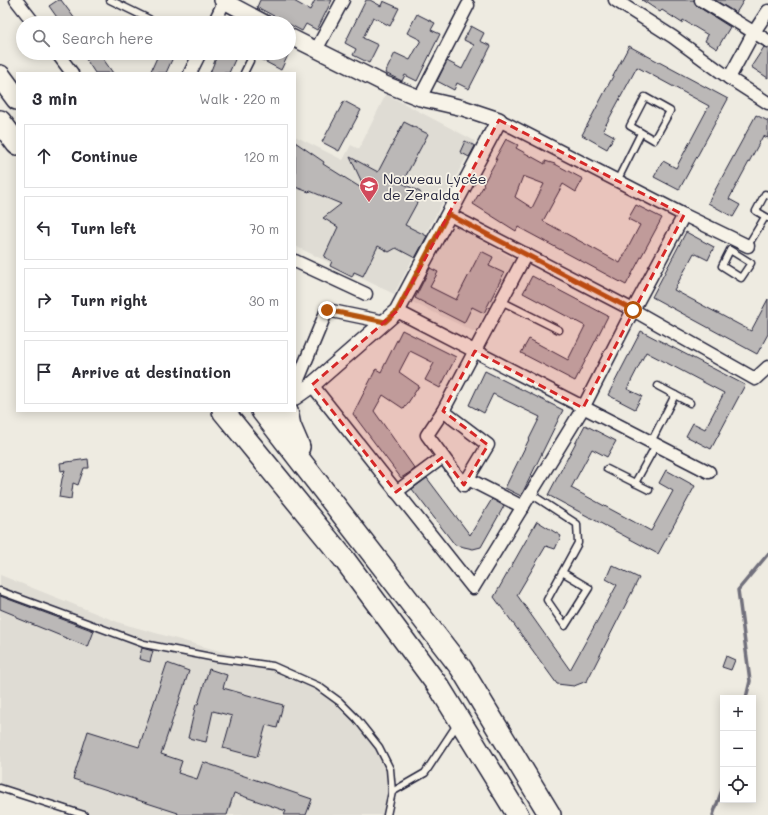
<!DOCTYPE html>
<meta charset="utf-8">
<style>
:root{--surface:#fff;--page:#f7f7f7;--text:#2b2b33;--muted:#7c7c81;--line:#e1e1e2}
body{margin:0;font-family:Mali,sans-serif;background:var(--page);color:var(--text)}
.controls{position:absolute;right:12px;bottom:12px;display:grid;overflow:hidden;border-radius:0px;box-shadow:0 2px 10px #0003}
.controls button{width:36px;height:36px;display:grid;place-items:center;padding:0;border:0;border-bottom:1px solid var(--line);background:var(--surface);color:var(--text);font:20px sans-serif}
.stop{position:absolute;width:12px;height:12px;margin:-9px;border:3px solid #b45309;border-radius:50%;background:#fff}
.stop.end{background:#b45309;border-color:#fff;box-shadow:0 1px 4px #0008}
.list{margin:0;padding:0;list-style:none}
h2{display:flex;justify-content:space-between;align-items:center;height:52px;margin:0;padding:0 16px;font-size:17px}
h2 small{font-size:13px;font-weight:400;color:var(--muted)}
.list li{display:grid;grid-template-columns:26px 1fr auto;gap:12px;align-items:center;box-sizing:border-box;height:64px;margin:0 8px 8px;padding:0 8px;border:1px solid var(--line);border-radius:0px}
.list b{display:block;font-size:15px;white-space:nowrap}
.list em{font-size:13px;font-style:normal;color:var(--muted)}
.icon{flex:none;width:22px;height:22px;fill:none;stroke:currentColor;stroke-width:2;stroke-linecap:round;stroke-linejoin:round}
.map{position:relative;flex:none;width:768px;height:815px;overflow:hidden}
.search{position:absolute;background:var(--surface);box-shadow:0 2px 10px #0003;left:16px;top:16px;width:280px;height:44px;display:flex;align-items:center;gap:10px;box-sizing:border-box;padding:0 14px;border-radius:22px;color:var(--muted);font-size:15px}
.panel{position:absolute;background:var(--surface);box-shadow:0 2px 10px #0003;left:16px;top:72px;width:280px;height:340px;border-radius:0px}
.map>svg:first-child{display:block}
.built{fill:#dfdcd4}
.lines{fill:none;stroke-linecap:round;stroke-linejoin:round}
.stream{stroke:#716f7b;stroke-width:3.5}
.building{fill:#bbb8b7;stroke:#22223b;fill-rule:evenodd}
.service-casing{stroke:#22223b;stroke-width:9}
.minor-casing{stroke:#22223b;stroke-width:15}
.tertiary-casing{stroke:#22223b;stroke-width:18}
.motorway-casing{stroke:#22223b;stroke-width:24}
.service{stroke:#f7f3e8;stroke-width:6}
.minor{stroke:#f7f3e8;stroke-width:12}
.tertiary{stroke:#f7f3e8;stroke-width:15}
.motorway{stroke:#f7f3e8;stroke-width:21}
.route{stroke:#b45309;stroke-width:5}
.marked{fill:#d62828;fill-opacity:0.2;stroke:#d62828;stroke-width:3;stroke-dasharray:8 5;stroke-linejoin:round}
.labels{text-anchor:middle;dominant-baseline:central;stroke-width:3.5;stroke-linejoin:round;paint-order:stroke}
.poi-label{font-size:14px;fill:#22223b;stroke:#f7f3e8;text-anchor:start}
</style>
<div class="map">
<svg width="768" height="815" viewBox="0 0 768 815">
<rect width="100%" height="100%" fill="#eeebe1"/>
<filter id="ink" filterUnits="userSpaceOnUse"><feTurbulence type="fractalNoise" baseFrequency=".025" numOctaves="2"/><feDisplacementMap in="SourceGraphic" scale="8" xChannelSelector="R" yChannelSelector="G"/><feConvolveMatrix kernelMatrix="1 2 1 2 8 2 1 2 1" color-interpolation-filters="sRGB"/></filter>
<g filter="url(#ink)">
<g class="built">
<polygon points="386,94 475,141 394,294 295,246 295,136 343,160 351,145 359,149"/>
<polygon points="454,227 460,228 515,260 475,332 412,302 430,267 448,230"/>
<polygon points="0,575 120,623 273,666 318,686 356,718 390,769 392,792 387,815 84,815 0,788"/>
</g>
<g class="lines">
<g class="stream">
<polyline points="746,698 750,681 738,590 768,554"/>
<polyline points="713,815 723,787"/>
</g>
</g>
<g class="building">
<polygon points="58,0 61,0 78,23 61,23 49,6"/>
<polygon points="260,0 292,0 310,10 315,0 332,0 317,30 306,24 302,31 257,7"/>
<polygon points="366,0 370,0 381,6 383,1 399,8 390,26 373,17 363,38 378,45 369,63 353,55 356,49 345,43"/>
<polygon points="642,0 694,0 697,6 730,27 717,49 705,41 708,35 683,20 682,23 662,10 660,12"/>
<polygon points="715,0 744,0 736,13"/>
<polygon points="417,14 435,23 431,30 440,34 417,81 405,75 402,81 385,73 395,53 410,60 421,40 407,33"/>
<polygon points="471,26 484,33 480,41 491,46 469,89 457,83 454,90 437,81 447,61 462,69 474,45 464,40"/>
<polygon points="629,46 728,99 679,190 654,177 663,161 676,168 709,106 637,67 603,130 614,136 607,149 582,135"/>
<polygon points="764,47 768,48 768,78 751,67"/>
<polygon points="82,53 99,53 113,73 95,73"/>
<polygon points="159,53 175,53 166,73 150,73"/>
<polygon points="218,53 238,53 229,73 210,73"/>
<polygon points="249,53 289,53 281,70"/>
<polygon points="344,101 361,110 339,151 322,142"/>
<polygon points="756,115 768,121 768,138 763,136 729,199 740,205 733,217 708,203"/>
<polygon points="404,122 428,134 402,183 420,192 423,199 418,201 405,225 427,236 415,258 396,248 389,252 378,246 363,276 354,272 352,277 330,266 332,261 324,257 338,227 323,218 341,204 310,191 309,192 295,187 295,142 324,162 323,164 366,191 350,157 378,172"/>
<path d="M506 139 518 145 516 148 545 164V161L555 164 583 179 576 192 563 184 543 221 620 263 640 225 628 219 636 205 662 218 626 285 518 227 516 231 473 204 484 185 483 184 497 159H495ZM523 176 544 184 532 208 515 197Z"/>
<polygon points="465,141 475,146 469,157 460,152"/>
<polygon points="686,232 714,247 708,260 694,253 674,290 751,331 768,299 768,334 757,354 652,297"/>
<polygon points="481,251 493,257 489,266 504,273 484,313 472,307 464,323 415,298 430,268 438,272 430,287 456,300"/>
<polygon points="532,276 608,316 575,381 521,353 529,339 568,360 585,326 523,293"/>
<polygon points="402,330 456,357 440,388 425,380 434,363 410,351 399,372 419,386 404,409 383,395 374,411 415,469 401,478 353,414 376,369 381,372"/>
<polygon points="641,331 745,385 711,449 686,436 693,423 705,429 724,393 646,352 627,389 642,396 635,409 608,395"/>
<polygon points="485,371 563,410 521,496 505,488 540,417 493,394 484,413 469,405"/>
<polygon points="585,425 616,441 607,457 592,449 571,488 651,531 673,491 659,483 666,470 695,486 658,554 548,495"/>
<polygon points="88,459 89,468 84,468 78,485 73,483 71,499 59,497 62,479 65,470 61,471 60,463"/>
<polygon points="427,478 470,535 492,499 504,506 481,547 473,549 455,545 412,489"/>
<polygon points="537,521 561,536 555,549 546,546 517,595 570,670 617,585 606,579 612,565 639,578 587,681 574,686 557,684 494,597"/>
<polygon points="0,596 94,631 88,647 17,618 17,616 0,609"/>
<polygon points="142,648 153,651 150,662 139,659"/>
<polygon points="726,656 735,660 731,670 722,667"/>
<polygon points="167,663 189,671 161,754 182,761 178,773 197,779 203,762 312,799 306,815 284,815 286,811 234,793 227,815 177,815 178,813 73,779 88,731 139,747"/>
<polygon points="209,669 227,675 223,688 283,705 277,728 266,725 257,757 223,748 232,716 213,711 206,742 188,738 196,704 198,704"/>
</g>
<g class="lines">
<defs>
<g id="service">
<polyline points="110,0 149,19"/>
<polyline points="244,73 250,61"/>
<polygon points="645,97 670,111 654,140 630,126"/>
<polyline points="617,181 641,133"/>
<polyline points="768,195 765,194 756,211 768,218"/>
<polyline points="747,247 765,217"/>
<polygon points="730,250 751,263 741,278 722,266"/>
<polyline points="501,301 559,330"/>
<polyline points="658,386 690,403"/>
<polyline points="651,442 675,395"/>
<polyline points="607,469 649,490"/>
<polyline points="635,483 656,445"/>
<polyline points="531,494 577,524 578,543 547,600 565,626 589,588 562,572"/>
<polyline points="0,591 144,644 216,658 273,666 318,686 340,702 356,718 379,747 390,769 392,792 387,815"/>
<polyline points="0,788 84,815"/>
<polyline points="392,792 425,773 458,723"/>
</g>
<g id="minor">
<polyline points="16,0 34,23"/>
<polyline points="615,0 673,37 729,78 768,103"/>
<polyline points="701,0 768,41"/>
<polyline points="214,23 225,0"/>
<polyline points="316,50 343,0"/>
<polyline points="57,53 72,73"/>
<polyline points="190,73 200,53"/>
<polyline points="729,78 754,32 768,11"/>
<polyline points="420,98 468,5"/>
<polyline points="448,214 633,310 755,379 768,367"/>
<polyline points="684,215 748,246"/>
<polyline points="295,261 366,294"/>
<polyline points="397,311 709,472"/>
<polyline points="312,385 473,588 583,408 633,310 684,215 499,120"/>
<polyline points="295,387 327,310 385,322"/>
<polygon points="443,411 488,445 464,485 427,435"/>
<polyline points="443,411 526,254"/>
<polyline points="468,479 523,507"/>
<polyline points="396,492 443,457"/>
</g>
<g id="tertiary">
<polyline points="222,0 265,23"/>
<polyline points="289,36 385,84 420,98 463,108 499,120 397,311 312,385 295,397"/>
</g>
<g id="motorway">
<polyline points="0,76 17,99"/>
<polyline points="0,121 17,144"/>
<polyline points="223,411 344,559 441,690 518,815"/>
<polyline points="262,411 461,668 550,815"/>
<polyline points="287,411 290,426 299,447"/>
</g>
</defs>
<use href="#service" class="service-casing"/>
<use href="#minor" class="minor-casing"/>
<use href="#tertiary" class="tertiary-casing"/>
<use href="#motorway" class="motorway-casing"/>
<use href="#service" class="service"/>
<use href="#minor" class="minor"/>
<use href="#tertiary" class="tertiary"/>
<use href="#motorway" class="motorway"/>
</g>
</g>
<g class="lines" filter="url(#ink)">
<polyline class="route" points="327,310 385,322 397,311 448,214 633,310"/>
</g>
<path class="marked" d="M499 120 684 215 583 408 475 351 443 411 488 445 464 485 443 457 396 492 312 385 397 311Z"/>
<defs>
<symbol id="school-pin" viewBox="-11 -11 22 30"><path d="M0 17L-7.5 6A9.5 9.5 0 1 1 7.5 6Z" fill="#d1495b" stroke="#f7f3e8"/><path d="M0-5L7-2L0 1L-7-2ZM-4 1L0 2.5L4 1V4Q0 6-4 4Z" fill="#fff"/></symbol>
</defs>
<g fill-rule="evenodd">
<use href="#school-pin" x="358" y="175" width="22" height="30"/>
</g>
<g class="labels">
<g class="poi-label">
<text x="383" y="178">Nouveau Lycée<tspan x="383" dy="16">de Zeralda</tspan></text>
</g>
</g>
</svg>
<div class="controls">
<button>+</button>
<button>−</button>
<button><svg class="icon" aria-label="locate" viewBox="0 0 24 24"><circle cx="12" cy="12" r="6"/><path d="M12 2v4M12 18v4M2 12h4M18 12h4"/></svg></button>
</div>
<div class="stop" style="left:633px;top:310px"></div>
<div class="stop end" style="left:327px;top:310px"></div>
<div class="search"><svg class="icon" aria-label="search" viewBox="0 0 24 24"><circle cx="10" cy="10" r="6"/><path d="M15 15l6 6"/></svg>Search here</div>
<section class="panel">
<h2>3 min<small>Walk · 220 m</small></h2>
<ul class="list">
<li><svg class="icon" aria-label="ahead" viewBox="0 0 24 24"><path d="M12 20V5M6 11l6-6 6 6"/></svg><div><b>Continue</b></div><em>120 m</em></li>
<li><svg class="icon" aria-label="left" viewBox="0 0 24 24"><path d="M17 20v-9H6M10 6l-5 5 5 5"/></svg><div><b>Turn left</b></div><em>70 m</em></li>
<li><svg class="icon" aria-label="right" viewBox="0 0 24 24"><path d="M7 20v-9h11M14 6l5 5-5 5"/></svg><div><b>Turn right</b></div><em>30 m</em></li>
<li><svg class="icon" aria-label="arrive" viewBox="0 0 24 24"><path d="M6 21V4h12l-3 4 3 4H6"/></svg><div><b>Arrive at destination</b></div></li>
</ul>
</section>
</div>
